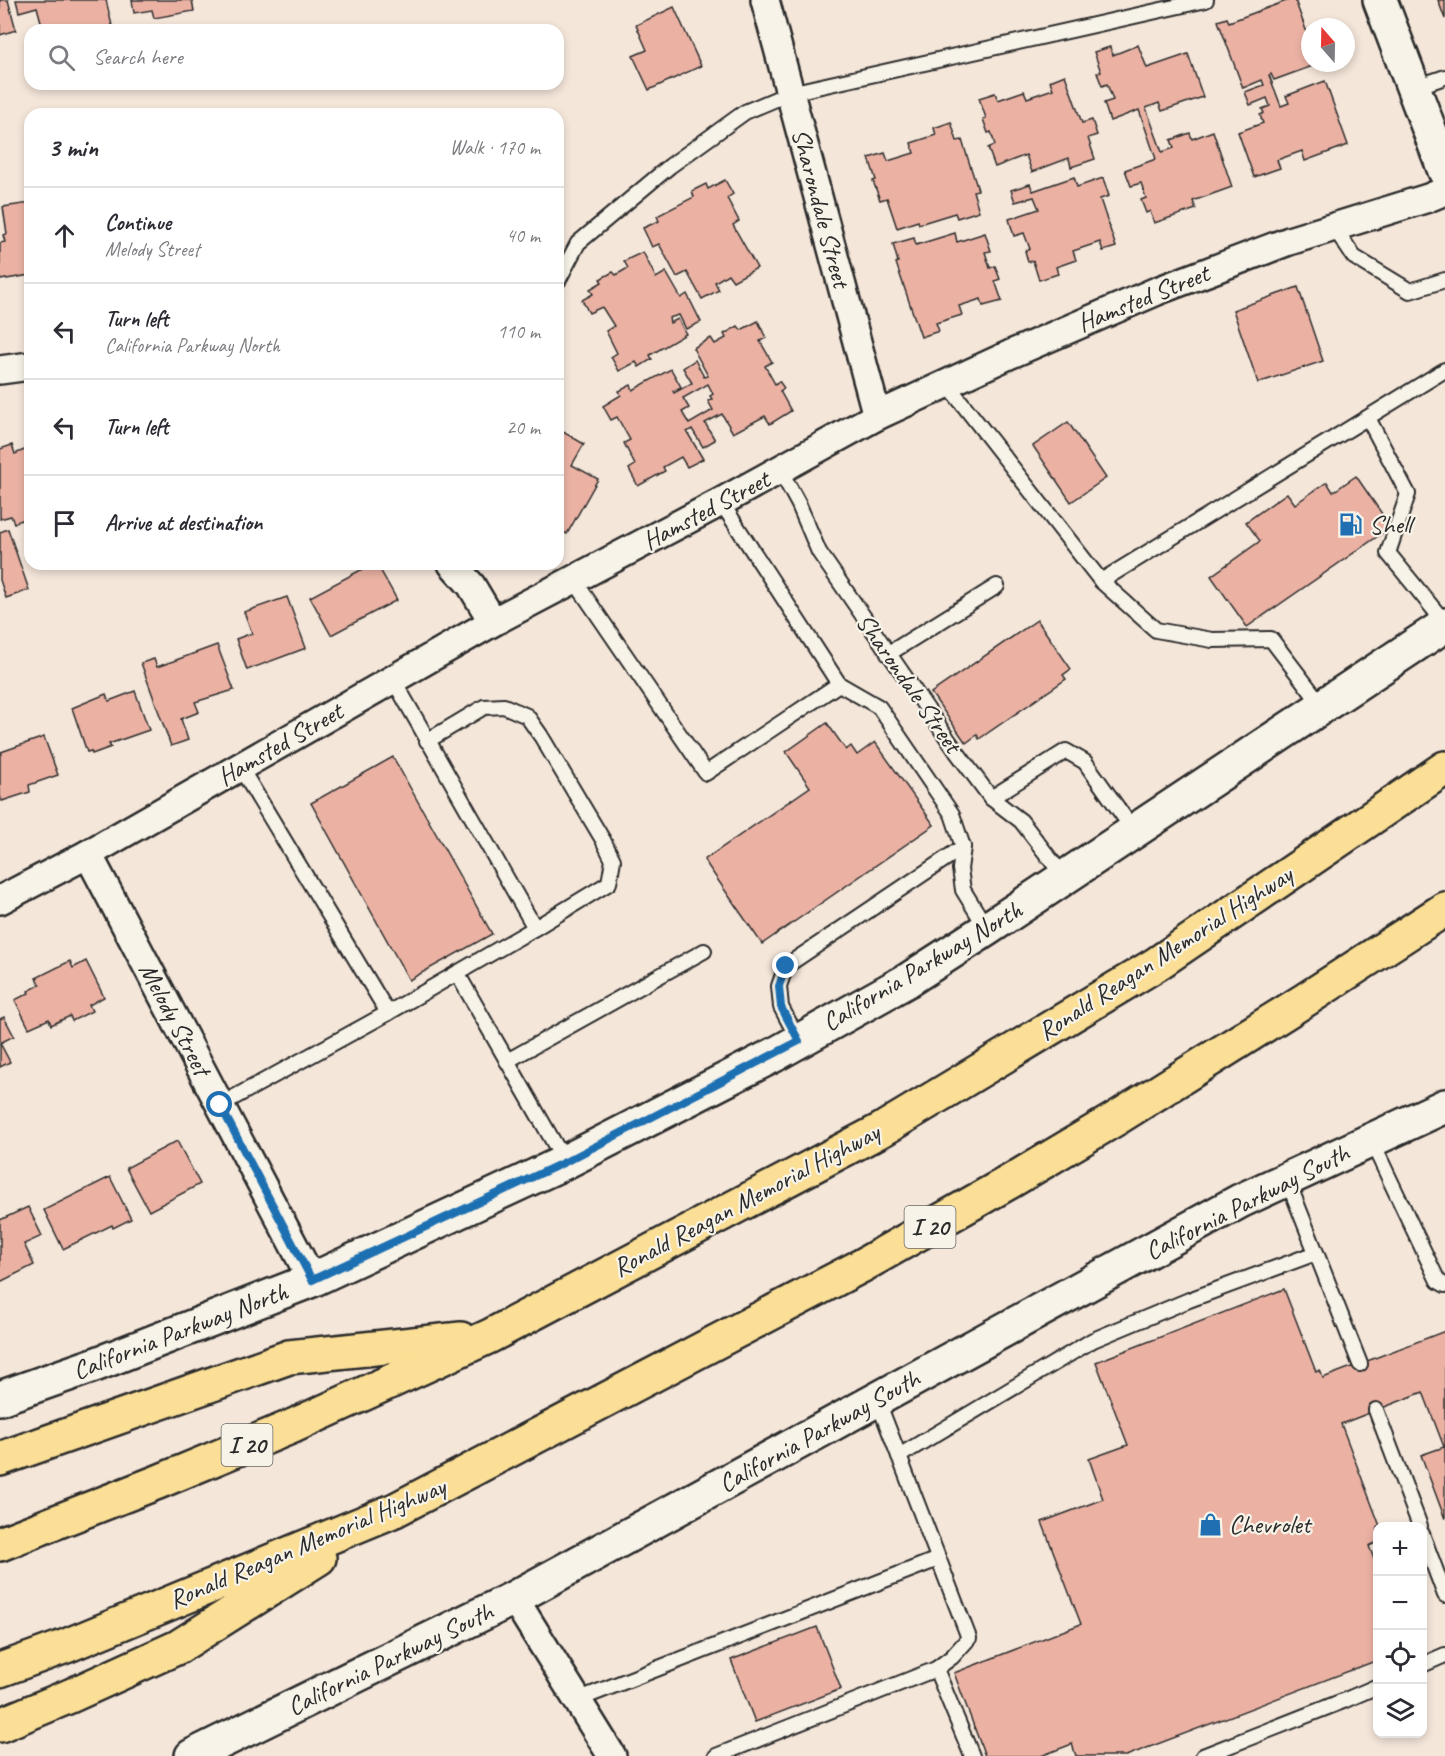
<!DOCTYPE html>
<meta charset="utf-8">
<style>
:root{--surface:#fff;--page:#f7f7f7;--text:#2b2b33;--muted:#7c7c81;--line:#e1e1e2}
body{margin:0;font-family:Caveat,sans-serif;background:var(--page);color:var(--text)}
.controls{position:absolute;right:18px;bottom:18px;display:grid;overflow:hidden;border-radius:12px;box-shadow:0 3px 9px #0003}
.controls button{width:54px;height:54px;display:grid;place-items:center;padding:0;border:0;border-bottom:2px solid var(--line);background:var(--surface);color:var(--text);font:30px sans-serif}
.compass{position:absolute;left:1301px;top:18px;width:54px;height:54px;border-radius:50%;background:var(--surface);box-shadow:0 3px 9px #0003;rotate:340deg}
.stop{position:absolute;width:18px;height:18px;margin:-14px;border:4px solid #1f6fb2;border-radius:50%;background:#fff}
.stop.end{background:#1f6fb2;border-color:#fff;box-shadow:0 2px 6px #0008}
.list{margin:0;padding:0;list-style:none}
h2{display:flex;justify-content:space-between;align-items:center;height:78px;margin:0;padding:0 24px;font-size:26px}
h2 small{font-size:20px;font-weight:400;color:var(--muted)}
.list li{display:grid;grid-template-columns:39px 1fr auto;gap:18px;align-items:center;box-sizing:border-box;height:96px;padding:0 24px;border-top:2px solid var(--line)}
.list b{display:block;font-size:22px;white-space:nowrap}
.list p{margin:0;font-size:20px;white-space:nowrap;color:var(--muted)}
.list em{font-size:20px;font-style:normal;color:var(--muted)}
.icon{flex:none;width:33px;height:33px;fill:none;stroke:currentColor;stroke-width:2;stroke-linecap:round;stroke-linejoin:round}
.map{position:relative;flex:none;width:1445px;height:1756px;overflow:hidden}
.search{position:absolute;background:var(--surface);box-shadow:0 3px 9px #0003;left:24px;top:24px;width:540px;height:66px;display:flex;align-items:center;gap:15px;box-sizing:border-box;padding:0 21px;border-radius:18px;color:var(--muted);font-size:22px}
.panel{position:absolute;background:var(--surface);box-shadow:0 3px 9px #0003;left:24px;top:108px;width:540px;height:462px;border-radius:18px}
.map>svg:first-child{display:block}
.building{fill:#ebb2a4;stroke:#2b2b2b;stroke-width:1.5;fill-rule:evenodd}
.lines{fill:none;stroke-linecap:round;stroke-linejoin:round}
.service-casing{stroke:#2b2b2b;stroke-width:18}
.minor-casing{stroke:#2b2b2b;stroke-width:32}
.secondary-casing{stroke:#2b2b2b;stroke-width:38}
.motorway-casing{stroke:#2b2b2b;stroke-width:38}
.service{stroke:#f7f3e8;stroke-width:14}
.minor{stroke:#f7f3e8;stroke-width:27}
.secondary{stroke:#f7f3e8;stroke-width:33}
.motorway{stroke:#fbdf96;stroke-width:33}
.route{stroke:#1f6fb2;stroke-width:8}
.labels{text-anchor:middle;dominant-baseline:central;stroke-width:4.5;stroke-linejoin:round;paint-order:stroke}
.shield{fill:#f7f3e8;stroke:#686764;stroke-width:1.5}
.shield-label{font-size:24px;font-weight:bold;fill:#2b2b2b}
.street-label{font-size:26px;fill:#2b2b2b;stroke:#f7f3e8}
.poi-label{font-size:26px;fill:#2b2b2b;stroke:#f7f3e8;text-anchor:start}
</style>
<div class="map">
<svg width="1445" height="1756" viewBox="0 0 1445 1756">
<rect width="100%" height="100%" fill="#f5e6da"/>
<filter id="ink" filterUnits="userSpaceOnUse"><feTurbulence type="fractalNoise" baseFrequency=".0167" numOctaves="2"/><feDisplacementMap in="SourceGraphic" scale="12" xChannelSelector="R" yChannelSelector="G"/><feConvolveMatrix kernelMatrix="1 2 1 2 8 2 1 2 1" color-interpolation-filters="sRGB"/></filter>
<g filter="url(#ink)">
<g class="building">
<polygon points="0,0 8,0 16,30 0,35"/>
<polygon points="16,0 106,0 113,30 68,30 66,24 43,29 37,7 19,12"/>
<polygon points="132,0 192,0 194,11 154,18 152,10 134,13"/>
<polygon points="1289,0 1295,0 1310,41 1310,63 1318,64 1274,80 1271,74 1269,75 1281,106 1289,103 1286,96 1325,81 1348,145 1305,161 1302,151 1277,160 1280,168 1254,177 1238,132 1263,123 1260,115 1264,113 1262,109 1270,106 1267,98 1250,105 1245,92 1264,85 1262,80 1243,88 1218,21 1227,18 1229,22"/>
<polygon points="1438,0 1445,0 1445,19"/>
<polygon points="674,7 701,66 649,90 633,56 647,50 636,25"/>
<polygon points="1138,45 1147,68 1188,54 1203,97 1162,111 1159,103 1146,108 1162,152 1174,148 1171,140 1190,133 1192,139 1213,131 1232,187 1193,201 1196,209 1154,223 1150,211 1146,213 1141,200 1146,198 1141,183 1131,186 1125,170 1156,159 1139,110 1110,121 1104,103 1113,100 1107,84 1102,86 1097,73 1101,72 1094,52 1110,47 1113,55"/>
<polygon points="1065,75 1082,123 1092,120 1097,135 1088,138 1095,159 1071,167 1069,158 1032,172 1026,155 995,167 988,148 995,145 991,132 988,133 983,119 986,118 979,98 995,93 998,100 1024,91 1027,98 1053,89 1050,81"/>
<polygon points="951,122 957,141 962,140 978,190 973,191 979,211 957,218 955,213 919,224 918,221 897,228 887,198 880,200 873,181 876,180 869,158 885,153 888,161 914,153 911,143 936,135 934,128"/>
<polygon points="1074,177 1077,187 1103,178 1109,196 1100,199 1116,247 1103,251 1100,242 1073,251 1076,260 1056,267 1058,274 1039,280 1033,261 1028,262 1025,251 1030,249 1024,233 1014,236 1009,219 1039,209 1034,197 1015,202 1011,190 1030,184 1033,191"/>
<polygon points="725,180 733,194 727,198 739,221 733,225 757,268 733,281 728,274 715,282 719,290 702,299 687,272 677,277 659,244 652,247 643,228 659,221 657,216 694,197 692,191 706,184 708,189"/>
<polygon points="30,203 30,275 0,280 0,243 5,242 3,235 7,234 3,207"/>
<polygon points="955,233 957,242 985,233 991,251 985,252 990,268 995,266 1000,279 995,281 1002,301 983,306 981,299 959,306 962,315 936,323 939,331 921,337 896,263 898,262 893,244 914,238 916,245"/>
<polygon points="643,252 656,278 666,272 681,298 687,294 701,322 686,329 679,315 669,318 670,323 678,319 686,334 650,355 652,359 639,367 636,362 619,371 611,357 617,353 606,331 614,326 602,307 589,313 582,300 593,294 590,289 602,282 600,279 613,272 616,275 628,268 624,261"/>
<polygon points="1298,287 1323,361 1258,383 1233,310"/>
<path d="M758 321 766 338 760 341 772 362 765 366 775 384 779 381 784 388 780 391 791 411 770 424 765 416 733 433 722 414 705 423 715 440 703 447 692 429 687 432 703 459 687 467 681 457 663 467 665 471 638 486 629 469 635 465 624 443 630 440 617 417 611 420 603 406 621 395 619 391 631 385 633 390 671 369 681 387 673 391 674 393 692 383 683 368 695 360 704 377 708 376 693 348 711 338 715 344 726 338 724 334 738 326 741 330ZM708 384 713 394 710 396 712 399 708 401 713 410 689 424 682 412 689 408 683 398Z"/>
<polygon points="1068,422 1106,478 1071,502 1033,446"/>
<polygon points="558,429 584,444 572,465 598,479 567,534 558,529"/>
<polygon points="12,445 15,454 29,448 30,450 30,517 14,523 11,516 0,519 0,449"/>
<polygon points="1356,476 1391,527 1247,627 1211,576 1260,541 1246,522 1287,493 1295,504 1327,482 1333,492"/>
<polygon points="8,529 29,590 6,598 0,580 0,532"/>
<polygon points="372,564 377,564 397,600 331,635 310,597"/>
<polygon points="287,597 306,648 247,670 236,639 252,633 244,612"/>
<polygon points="1037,620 1071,669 1063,675 1066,679 979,739 977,735 966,743 931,693"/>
<polygon points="217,645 234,690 195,702 199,712 181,719 188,740 171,746 141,663 154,659 157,667"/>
<polygon points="135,691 149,730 109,744 111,747 92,754 91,751 87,752 72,708 106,694 109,701"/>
<polygon points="827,723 846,750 851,746 857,755 875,742 934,825 762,944 704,860 810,787 786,752"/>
<polygon points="44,737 58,775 29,785 30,792 2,801 0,796 0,754 2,754 1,752"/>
<polygon points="393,757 492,934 409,980 311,803"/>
<polygon points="70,961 73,968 86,961 104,997 89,1005 92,1011 72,1021 70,1016 51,1025 49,1019 29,1028 15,1000 29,993 28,991 40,985 36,978"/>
<polygon points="4,1017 14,1036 0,1043 0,1019"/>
<polygon points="0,1043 10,1062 0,1067"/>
<polygon points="177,1141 200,1184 149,1211 126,1168"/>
<polygon points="110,1177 131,1219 113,1228 112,1225 63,1249 44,1210"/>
<polygon points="28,1207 42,1236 24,1244 34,1265 0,1282 0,1220"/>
<polygon points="1284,1289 1316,1372 1320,1370 1323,1378 1445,1331 1445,1519 1421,1455 1444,1447 1423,1392 1341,1424 1380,1526 1378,1526 1378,1542 1369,1546 1378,1569 1378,1660 1126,1756 1076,1756 1072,1744 1041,1756 985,1756 954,1673 1081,1624 1042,1522 1103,1499 1089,1459 1128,1445 1096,1362"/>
<polygon points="817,1627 841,1689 755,1722 731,1660"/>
</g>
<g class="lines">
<defs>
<g id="service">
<polyline points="1413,88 1445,77"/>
<polyline points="1334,227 1354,257 1410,291 1445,280"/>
<polyline points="558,281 578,243 670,166 745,112 790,93 1206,0"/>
<polyline points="947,384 1101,581 1156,630 1212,640 1271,639 1323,707"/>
<polyline points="1368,418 1408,494 1388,553 1445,623"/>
<polyline points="780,470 799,505 819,552 956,751 991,798"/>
<polyline points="574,580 706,773 839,684 721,502"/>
<polyline points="1101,581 1445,370"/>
<polyline points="888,654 997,586"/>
<polyline points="839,684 879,707 952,814 963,847 960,869 963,890 987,929"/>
<polyline points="427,741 484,707 504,706 527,716 541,736 603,840 613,860 609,883 535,928"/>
<polyline points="240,767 388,1013 535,928 393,679"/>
<polyline points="1064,877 1021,821 991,798 1066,751 1085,762 1134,831"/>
<polyline points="457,973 565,1162"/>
<polyline points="799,1041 781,1007 779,986 786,966 963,847"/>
<polyline points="507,1061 704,951"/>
<polyline points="220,1105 388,1013"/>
<polyline points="1371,1140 1438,1281 1445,1285"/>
<polyline points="1287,1179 1360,1364"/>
<polyline points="877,1399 969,1638 952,1657 936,1669 972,1756"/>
<polyline points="1376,1410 1420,1526"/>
<polyline points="899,1456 1093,1340 1189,1300 1316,1253"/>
<polyline points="1422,1534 1445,1595"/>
<polyline points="1422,1665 1445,1655"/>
<polyline points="577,1700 938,1559"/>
<polyline points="716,1756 936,1669"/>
<polyline points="1203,1756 1343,1701 1378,1686"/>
</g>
<g id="minor">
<polyline points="765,0 877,416"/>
<polyline points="0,370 30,366"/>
<polyline points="452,564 471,585 493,622"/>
<polyline points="88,854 312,1280"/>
<polyline points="0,900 88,854 493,622 721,502 877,416 1011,354 1157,291 1289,241 1428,198 1445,191"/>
<polyline points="514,1598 612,1756"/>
</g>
<g id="secondary">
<polyline points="1380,0 1445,171"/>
<polyline points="0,1398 97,1364 312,1280 565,1162 774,1055 908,980 987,929 1445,625"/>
<polyline points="192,1756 514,1598 1240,1201 1445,1106"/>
</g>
<g id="motorway">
<polyline points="0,1459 289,1357 461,1339"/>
<polyline points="0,1544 158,1482 293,1426 490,1336 883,1129 1155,965 1445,768"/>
<polyline points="0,1670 66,1646 395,1510 863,1265 1011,1181 1117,1118 1305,1000 1445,909"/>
<polyline points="0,1725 70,1696 178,1647 319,1558"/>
</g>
</defs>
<use href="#service" class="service-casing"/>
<use href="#minor" class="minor-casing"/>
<use href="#secondary" class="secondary-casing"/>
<use href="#motorway" class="motorway-casing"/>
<use href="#service" class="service"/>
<use href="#minor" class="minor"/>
<use href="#secondary" class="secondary"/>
<use href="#motorway" class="motorway"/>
</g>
</g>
<g class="lines" filter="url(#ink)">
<polyline class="route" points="220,1105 312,1280 565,1162 799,1041 781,1007 779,986 786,966"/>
</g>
<defs>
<symbol id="fuel-bare" viewBox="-9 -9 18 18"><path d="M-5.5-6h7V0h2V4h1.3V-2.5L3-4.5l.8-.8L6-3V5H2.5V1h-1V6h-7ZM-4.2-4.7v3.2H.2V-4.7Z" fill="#1f6fb2" stroke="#f7f3e8" stroke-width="2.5" paint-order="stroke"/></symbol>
<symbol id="shop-bare" viewBox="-9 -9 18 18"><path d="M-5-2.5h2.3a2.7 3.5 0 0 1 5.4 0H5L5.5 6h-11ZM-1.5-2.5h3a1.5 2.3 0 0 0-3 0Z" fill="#1f6fb2" stroke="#f7f3e8" stroke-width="2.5" paint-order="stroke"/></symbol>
</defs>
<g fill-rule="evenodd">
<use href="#fuel-bare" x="1334" y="508" width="33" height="33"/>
<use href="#shop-bare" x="1194" y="1508" width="33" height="33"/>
</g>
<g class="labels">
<g class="shield">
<rect x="904.5" y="1206" width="51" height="42" rx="4.5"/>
<rect x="221.5" y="1424" width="51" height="42" rx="4.5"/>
</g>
<g class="shield-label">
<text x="930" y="1227">I 20</text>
<text x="247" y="1445">I 20</text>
</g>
<g class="street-label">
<text transform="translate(821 208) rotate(75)">Sharondale Street</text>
<text transform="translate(1143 298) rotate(-22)">Hamsted Street</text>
<text transform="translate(706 510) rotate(-28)">Hamsted Street</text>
<text transform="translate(909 683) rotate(55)">Sharondale Street</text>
<text transform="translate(280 744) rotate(-30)">Hamsted Street</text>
<text transform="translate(1165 953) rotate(-33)">Ronald Reagan Memorial Highway</text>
<text transform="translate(922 966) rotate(-31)">California Parkway North</text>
<text transform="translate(175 1019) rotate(62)">Melody Street</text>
<text transform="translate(746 1200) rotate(-28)">Ronald Reagan Memorial Highway</text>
<text transform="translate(1247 1202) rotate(-27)">California Parkway South</text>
<text transform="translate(180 1331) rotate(-21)">California Parkway North</text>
<text transform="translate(819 1431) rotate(-29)">California Parkway South</text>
<text transform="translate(307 1543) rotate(-23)">Ronald Reagan Memorial Highway</text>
<text transform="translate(390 1659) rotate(-26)">California Parkway South</text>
</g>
<g class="poi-label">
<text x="1369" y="524">Shell</text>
<text x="1229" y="1524">Chevrolet</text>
</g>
</g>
</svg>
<div class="controls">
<button>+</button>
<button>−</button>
<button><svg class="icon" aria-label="locate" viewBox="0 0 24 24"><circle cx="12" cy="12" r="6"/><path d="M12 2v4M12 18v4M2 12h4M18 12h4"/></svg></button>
<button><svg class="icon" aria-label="layers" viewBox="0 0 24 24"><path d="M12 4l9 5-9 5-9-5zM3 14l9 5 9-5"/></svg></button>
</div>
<svg class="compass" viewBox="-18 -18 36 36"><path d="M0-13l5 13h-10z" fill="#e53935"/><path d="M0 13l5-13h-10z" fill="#7c7c81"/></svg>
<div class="stop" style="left:220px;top:1105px"></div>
<div class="stop end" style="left:786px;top:966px"></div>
<div class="search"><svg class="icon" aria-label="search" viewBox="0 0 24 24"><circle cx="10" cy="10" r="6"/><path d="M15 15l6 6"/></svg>Search here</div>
<section class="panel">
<h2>3 min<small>Walk · 170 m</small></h2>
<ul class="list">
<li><svg class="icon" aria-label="ahead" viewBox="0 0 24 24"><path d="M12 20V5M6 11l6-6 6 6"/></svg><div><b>Continue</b><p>Melody Street</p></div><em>40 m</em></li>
<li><svg class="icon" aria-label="left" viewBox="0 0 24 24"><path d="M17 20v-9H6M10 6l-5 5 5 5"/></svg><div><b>Turn left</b><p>California Parkway North</p></div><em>110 m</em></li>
<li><svg class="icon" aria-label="left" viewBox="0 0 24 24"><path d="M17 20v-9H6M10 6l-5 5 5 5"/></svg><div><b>Turn left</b></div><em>20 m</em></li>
<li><svg class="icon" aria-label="arrive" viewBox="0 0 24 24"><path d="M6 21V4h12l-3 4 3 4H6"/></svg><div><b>Arrive at destination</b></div></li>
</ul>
</section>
</div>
